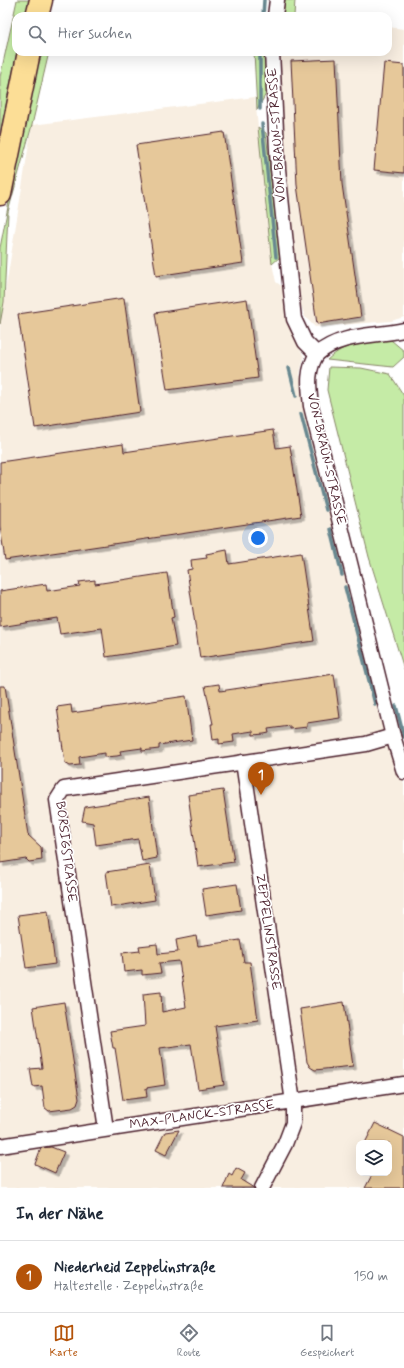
<!DOCTYPE html>
<html lang="de">
<meta charset="utf-8">
<style>
:root{--surface:#fff;--page:#f2f2f3;--text:#1f2937;--muted:#747a83;--line:#e0e1e3;--accent:#b45309}
body{margin:0;font-family:Mynerve,sans-serif;background:var(--page);color:var(--text)}
.controls{position:absolute;right:12px;bottom:12px;display:grid;overflow:hidden;border-radius:8px;box-shadow:0 4px 16px #0002}
.controls button{width:36px;height:36px;display:grid;place-items:center;padding:0;border:0;border-bottom:1px solid var(--line);background:var(--surface);color:var(--text);font:20px sans-serif}
.you{position:absolute;left:258px;top:538px;width:14px;height:14px;margin:-10px;border:3px solid #fff;border-radius:50%;background:#1a73e8;box-shadow:0 0 0 6px #1a73e833}
.badge{display:grid;place-items:center;width:26px;height:26px;border-radius:50%;background:var(--accent);color:#fff;font-size:13px;font-weight:700}
.pin{position:absolute;translate:-50% -33px;filter:drop-shadow(0 1px 2px #0008)}
.pin::after{content:'';position:absolute;top:21px;width:14px;height:12px;background:inherit;clip-path:polygon(0 0,100% 0,50% 100%)}
.list{margin:0;padding:0;list-style:none}
h2{display:flex;justify-content:space-between;align-items:center;height:52px;margin:0;padding:0 16px;font-size:17px}
h2 small{font-size:13px;font-weight:400;color:var(--muted)}
.list li{display:grid;grid-template-columns:26px 1fr auto;gap:12px;align-items:center;box-sizing:border-box;height:72px;padding:0 16px;border-top:1px solid var(--line)}
.list b{display:block;font-size:15px;white-space:nowrap}
.list p{margin:0;font-size:13px;white-space:nowrap;color:var(--muted)}
.list em{font-size:13px;font-style:normal;color:var(--muted)}
.icon{flex:none;width:22px;height:22px;fill:none;stroke:currentColor;stroke-width:2;stroke-linecap:round;stroke-linejoin:round}
.map{position:relative;flex:none;width:404px;height:1188px;overflow:hidden}
.search{position:absolute;background:var(--surface);box-shadow:0 4px 16px #0002;left:12px;right:12px;top:12px;height:44px;display:flex;align-items:center;gap:10px;box-sizing:border-box;padding:0 14px;border-radius:12px;color:var(--muted);font-size:15px}
.sheet{height:124px;background:var(--surface)}
nav{display:flex;justify-content:space-around;align-items:center;box-sizing:border-box;height:56px;border-top:1px solid var(--line);background:var(--surface);font-size:11px;color:var(--muted)}
nav a{display:grid;justify-items:center;gap:2px}
nav .on{color:var(--accent)}
.map>svg:first-child{display:block}
.built{fill:#f8eee1;fill-rule:evenodd}
.green{fill:#c5eba6;stroke:#888568}
.lines{fill:none;stroke-linecap:round;stroke-linejoin:round}
.stream{stroke:#688890;stroke-width:3.5}
.building{fill:#e6c89a;stroke:#4a1f2b;filter:url(#shadow)}
.street-casing{stroke:#4a1f2b;stroke-width:17}
.highway-casing{stroke:#4a1f2b;stroke-width:25}
.street{stroke:#fff;stroke-width:14}
.highway{stroke:#fcde96;stroke-width:22}
.labels{text-anchor:middle;dominant-baseline:central;stroke-width:3.5;stroke-linejoin:round;paint-order:stroke}
.street-label{font-size:13px;fill:#4a1f2b;stroke:#fff}
</style>
<div class="map">
<svg width="404" height="1188" viewBox="0 0 404 1188">
<defs>
<filter id="shadow"><feDropShadow dx="3.5" dy="3.5" stdDeviation="0" flood-color="#0004"/></filter>
</defs>
<rect width="100%" height="100%" fill="#fff"/>
<filter id="ink" filterUnits="userSpaceOnUse"><feTurbulence type="fractalNoise" baseFrequency=".025" numOctaves="2"/><feDisplacementMap in="SourceGraphic" scale="8" xChannelSelector="R" yChannelSelector="G"/><feConvolveMatrix kernelMatrix="1 2 1 2 8 2 1 2 1" color-interpolation-filters="sRGB"/></filter>
<g filter="url(#ink)">
<g class="built">
<polygon points="388,27 404,29 404,317 391,321 315,327 305,317 298,297 281,131 281,52 388,52"/>
<path d="M255 97 271 259 276 282 283 287 293 334 304 357 300 373 312 436 404 784V1188H0V324L32 125ZM359 1143H389V1173H359Z"/>
</g>
<g class="green">
<polygon points="17,0 29,0 26,16 16,16 17,52 0,135 0,77"/>
<polygon points="285,0 295,0 294,16 283,15"/>
<polygon points="43,52 49,52 32,125 8,212 4,302 0,324 0,248 25,119 35,73"/>
<polygon points="254,52 266,52 265,68 267,92 257,110"/>
<polygon points="258,127 266,133 280,257 272,264"/>
<path d="M391 340 404 351V357L393 367 327 360C348 341 364 342 391 340Z"/>
<polygon points="329,367 361,368 390,374 404,396 404,669 369,557 327,390"/>
</g>
<g class="lines">
<g class="stream">
<polyline points="263,16 264,0"/>
<polyline points="260,52 260,109"/>
<polyline points="262,124 276,257"/>
<polyline points="289,368 296,396"/>
<polyline points="301,414 326,510"/>
<polyline points="331,529 342,575"/>
<polyline points="345,587 375,704"/>
<polyline points="396,706 404,737"/>
</g>
</g>
<g class="building">
<polygon points="336,59 342,184 361,317 317,324 297,185 291,61"/>
<polygon points="384,63 404,65 404,173 374,170"/>
<polygon points="224,132 243,263 156,276 136,145"/>
<polygon points="124,298 140,412 35,428 18,314"/>
<polygon points="247,299 258,378 167,390 155,313"/>
<polygon points="273,430 276,448 290,446 301,516 5,560 0,526 0,462 123,444 124,452"/>
<polygon points="227,550 229,564 301,553 314,641 200,658 187,570 192,569 191,560 207,558 206,554"/>
<polygon points="167,573 174,617 171,618 176,646 106,657 102,628 60,634 57,618 0,627 0,591 46,584 47,591 80,586 79,582 95,580 95,584"/>
<polygon points="334,674 340,718 307,723 307,727 290,729 290,726 268,729 269,733 264,734 253,735 253,731 233,734 234,742 219,744 219,739 213,740 211,724 213,724 205,686 219,684 220,691"/>
<polygon points="0,686 5,686 28,835 41,847 42,860 29,862 26,859 0,863"/>
<polygon points="186,696 192,740 159,745 159,749 142,751 142,748 120,751 121,755 117,756 105,757 105,753 79,757 80,765 70,766 65,763 57,707 71,705 72,713"/>
<polygon points="223,790 234,862 198,867 188,795"/>
<polygon points="149,797 157,858 142,861 138,839 96,845 93,823 82,821 85,807"/>
<polygon points="150,865 155,900 111,907 106,872"/>
<polygon points="237,884 241,910 206,915 202,889"/>
<polygon points="48,911 55,964 26,968 18,915"/>
<polygon points="196,936 198,946 240,940 244,962 250,962 258,1020 215,1026 224,1085 198,1089 191,1044 160,1048 165,1085 146,1088 147,1097 123,1100 115,1048 113,1048 110,1031 145,1026 143,994 161,992 162,1012 186,1007 179,961 159,963 161,973 142,975 142,970 124,972 122,953 140,951 139,946 157,944 158,954 178,952 176,940"/>
<polygon points="64,1002 79,1099 77,1105 72,1108 49,1111 45,1108 42,1086 33,1087 30,1069 42,1068 33,1007"/>
<polygon points="344,1002 353,1066 315,1070 310,1067 307,1062 300,1009"/>
<polygon points="375,1123 404,1137 404,1188 365,1188 373,1173 389,1173 389,1143 365,1143"/>
<polygon points="179,1130 166,1155 156,1150 165,1132"/>
<polygon points="51,1147 64,1152 55,1173 35,1164 41,1148"/>
<polygon points="236,1168 245,1173 241,1180 254,1188 223,1188 229,1174 232,1176"/>
</g>
<g class="lines">
<defs>
<g id="street">
<polyline points="275,16 277,0"/>
<path d="M272 52 278 169 294 319 305 342 317 354C306 371 309 387 311 406L393 736 404 772"/>
<path d="M317 354C342 333 373 337 404 330"/>
<polyline points="243,762 293,1102 293,1123 285,1144 262,1188"/>
<polyline points="106,1129 57,800 64,789 366,744 393,736"/>
<polyline points="0,1146 404,1084"/>
</g>
<g id="highway">
<polyline points="37,16 41,0"/>
<polyline points="0,194 29,52"/>
</g>
</defs>
<use href="#street" class="street-casing"/>
<use href="#highway" class="highway-casing"/>
<use href="#street" class="street"/>
<use href="#highway" class="highway"/>
</g>
</g>
<g class="labels">
<g class="street-label">
<text transform="translate(277 135) rotate(-94)">VON-BRAUN-STRASSE</text>
<text transform="translate(326 459) rotate(77)">VON-BRAUN-STRASSE</text>
<text transform="translate(66 852) rotate(83)">BORSIGSTRASSE</text>
<text transform="translate(268 932) rotate(82)">ZEPPELINSTRASSE</text>
<text transform="translate(202 1115) rotate(-8)">MAX-PLANCK-STRASSE</text>
</g>
</g>
</svg>
<div class="controls">
<button><svg class="icon" aria-label="layers" viewBox="0 0 24 24"><path d="M12 4l9 5-9 5-9-5zM3 14l9 5 9-5"/></svg></button>
</div>
<div class="you"></div>
<div class="pin badge" style="left:261px;top:795px">1</div>
<div class="search"><svg class="icon" aria-label="search" viewBox="0 0 24 24"><circle cx="10" cy="10" r="6"/><path d="M15 15l6 6"/></svg>Hier suchen</div>
</div>
<section class="sheet">
<h2>In der Nähe<small></small></h2>
<ul class="list">
<li><span class="badge">1</span><div><b>Niederheid Zeppelinstraße</b><p>Haltestelle · Zeppelinstraße</p></div><em>150 m</em></li>
</ul>
</section>
<nav>
<a class="on"><svg class="icon" aria-label="map" viewBox="0 0 24 24"><path d="M3 6l6-2 6 2 6-2v14l-6 2-6-2-6 2zM9 4v14M15 6v14"/></svg>Karte</a>
<a><svg class="icon" aria-label="directions" viewBox="0 0 24 24"><path d="M12 3l9 9-9 9-9-9zM9 14v-3h6M13 9l2 2-2 2"/></svg>Route</a>
<a><svg class="icon" aria-label="saved" viewBox="0 0 24 24"><path d="M7 4h10v16l-5-4-5 4z"/></svg>Gespeichert</a>
</nav>
